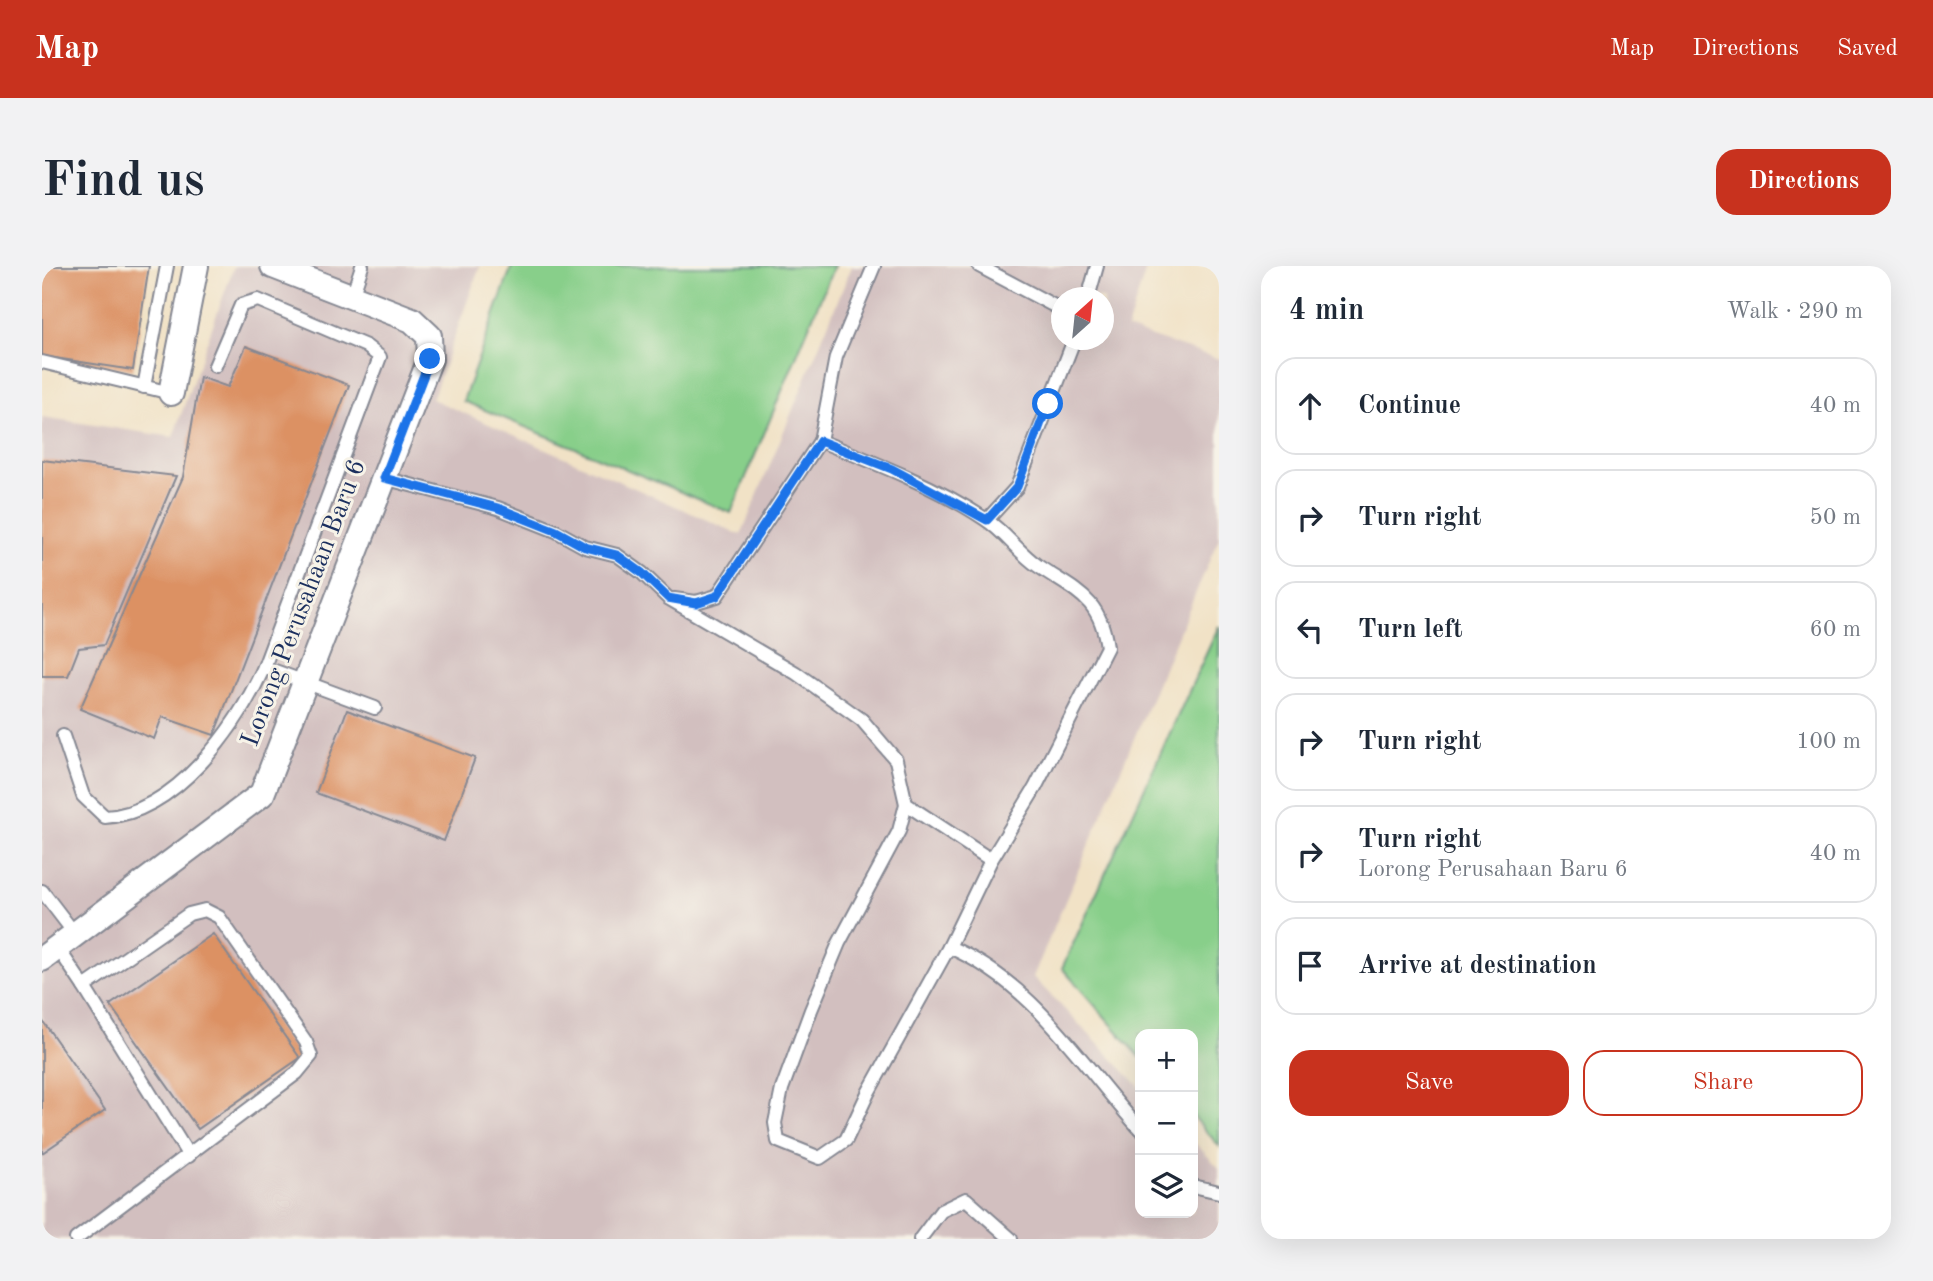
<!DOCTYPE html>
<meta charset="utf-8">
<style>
:root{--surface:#fff;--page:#f2f2f3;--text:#1f2937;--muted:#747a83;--line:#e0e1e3;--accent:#c8321e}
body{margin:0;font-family:"Old Standard TT",serif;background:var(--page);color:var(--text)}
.controls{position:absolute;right:21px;bottom:21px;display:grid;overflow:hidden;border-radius:14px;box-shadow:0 7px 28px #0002}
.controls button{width:63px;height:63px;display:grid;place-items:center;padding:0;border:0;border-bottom:2px solid var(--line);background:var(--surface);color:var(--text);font:35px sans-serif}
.compass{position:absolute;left:1009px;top:21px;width:63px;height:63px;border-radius:50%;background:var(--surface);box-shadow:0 7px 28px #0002;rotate:27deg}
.stop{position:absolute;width:21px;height:21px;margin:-16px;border:5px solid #1a73e8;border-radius:50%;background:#fff}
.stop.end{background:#1a73e8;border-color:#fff;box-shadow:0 2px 7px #0008}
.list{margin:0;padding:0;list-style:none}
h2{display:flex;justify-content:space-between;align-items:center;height:91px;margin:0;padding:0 28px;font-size:30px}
h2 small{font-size:23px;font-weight:400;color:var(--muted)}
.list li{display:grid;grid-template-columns:46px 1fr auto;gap:21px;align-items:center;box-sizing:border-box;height:98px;margin:0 14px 14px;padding:0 14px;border:2px solid var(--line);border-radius:21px}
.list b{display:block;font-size:26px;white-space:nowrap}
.list p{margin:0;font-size:23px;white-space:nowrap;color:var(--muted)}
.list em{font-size:23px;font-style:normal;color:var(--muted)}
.actions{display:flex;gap:14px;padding:21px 28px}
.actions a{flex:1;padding:16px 0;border:2px solid var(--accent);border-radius:21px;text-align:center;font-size:24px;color:var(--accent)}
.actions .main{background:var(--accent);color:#fff}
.icon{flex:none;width:38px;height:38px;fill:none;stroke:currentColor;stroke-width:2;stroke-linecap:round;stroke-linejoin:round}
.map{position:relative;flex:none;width:1177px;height:973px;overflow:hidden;border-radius:21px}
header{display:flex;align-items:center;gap:42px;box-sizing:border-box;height:98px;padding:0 35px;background:var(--accent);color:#fff}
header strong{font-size:33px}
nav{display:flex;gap:38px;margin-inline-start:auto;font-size:24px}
.intro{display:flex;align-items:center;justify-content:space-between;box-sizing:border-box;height:168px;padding:0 42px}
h1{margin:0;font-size:49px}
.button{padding:18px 32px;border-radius:21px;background:var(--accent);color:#fff;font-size:24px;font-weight:700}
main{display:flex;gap:42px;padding:0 42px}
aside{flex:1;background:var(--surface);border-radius:21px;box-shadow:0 7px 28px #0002}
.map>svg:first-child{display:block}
.industrial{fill:#d2bfbf;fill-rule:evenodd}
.green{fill:#88cf8a;stroke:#527f74;stroke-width:2}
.building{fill:#dc9164}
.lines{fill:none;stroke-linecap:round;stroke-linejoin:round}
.service-casing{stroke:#868892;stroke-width:16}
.minor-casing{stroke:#868892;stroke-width:28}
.service{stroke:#fff;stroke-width:12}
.minor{stroke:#fff;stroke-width:24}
.route{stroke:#1a73e8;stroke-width:9}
.labels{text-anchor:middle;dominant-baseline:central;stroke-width:6;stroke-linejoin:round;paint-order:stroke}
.street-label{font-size:26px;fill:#1b2f5e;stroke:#f7f3e8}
</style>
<header>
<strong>Map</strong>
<nav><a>Map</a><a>Directions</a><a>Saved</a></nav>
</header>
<div class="intro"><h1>Find us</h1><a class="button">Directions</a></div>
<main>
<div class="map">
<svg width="1177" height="973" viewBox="0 0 1177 973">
<rect width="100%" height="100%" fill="#f7f3e8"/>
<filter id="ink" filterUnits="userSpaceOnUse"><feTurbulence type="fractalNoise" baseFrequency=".0143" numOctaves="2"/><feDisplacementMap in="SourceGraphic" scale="14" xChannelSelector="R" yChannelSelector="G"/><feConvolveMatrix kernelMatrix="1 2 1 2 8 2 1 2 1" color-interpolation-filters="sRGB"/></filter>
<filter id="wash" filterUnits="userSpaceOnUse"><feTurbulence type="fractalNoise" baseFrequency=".00686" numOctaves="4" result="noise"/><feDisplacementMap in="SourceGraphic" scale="28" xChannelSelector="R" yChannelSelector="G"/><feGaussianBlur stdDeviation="1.57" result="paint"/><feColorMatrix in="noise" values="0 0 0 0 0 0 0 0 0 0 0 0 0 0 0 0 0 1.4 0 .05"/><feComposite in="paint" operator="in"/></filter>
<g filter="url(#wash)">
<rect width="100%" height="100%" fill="#f1e2c6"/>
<path class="industrial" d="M192 0H438L390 133 699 269 810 0H1105L1085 63 1177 93V272L991 711 1098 821V947H1151V875L1177 902V973H0V151L131 171ZM1020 32H1062V74H1020Z"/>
<g class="green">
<polygon points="470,0 792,0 689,247 421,135"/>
<polygon points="1177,360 1177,880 1151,850 1151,768 1098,768 1098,791 1020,702"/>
</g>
<g id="blocks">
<g class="building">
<polygon points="0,0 107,0 91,104 0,90"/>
<polygon points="204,80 307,119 172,469 120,451 112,473 38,443 141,211 158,111 186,121"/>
<polygon points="0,194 134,210 62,379 37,382 26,410 0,410"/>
<polygon points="305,444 433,492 402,575 274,527"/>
<polygon points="171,668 258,792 156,863 68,739"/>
<polygon points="0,754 63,844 0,887"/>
</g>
</g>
</g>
<g filter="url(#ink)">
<use href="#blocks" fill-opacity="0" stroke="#868892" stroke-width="2"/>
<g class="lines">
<defs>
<g id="service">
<path d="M832 0 794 91 778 175C834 197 893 220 943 253 963 266 977 287 996 300 1034 326 1058 331 1065 381L993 522 949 594 907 681 826 827 804 874 778 892 736 875 733 857 740 823 769 744 797 677 857 565 864 538"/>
<polyline points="937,0 1020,44"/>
<polyline points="310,30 320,0"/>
<polyline points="1046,32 1055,0"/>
<polyline points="0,96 129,127"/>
<polyline points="173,100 199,39 216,34 324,80 338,91 222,401 333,442"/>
<polyline points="102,121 125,0"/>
<polyline points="342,212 456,242 514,265 543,281 575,289 600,307 626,332 754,407 820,454 854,494 864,538 949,594"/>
<polyline points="945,254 975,221 1032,74"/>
<polyline points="632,333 654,336 675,330 778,175"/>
<path d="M21 470 41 530 63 551C134 547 195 461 222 401"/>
<polyline points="0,625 33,668"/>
<path d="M907 681C991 716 1039 798 1098 863"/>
<polyline points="16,682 42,721 147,648 163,644 177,651 264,776 269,790 255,807 34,973"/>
<polyline points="42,721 147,890"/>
<polyline points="1151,920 1177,926"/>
<polyline points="878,973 899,945 924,933 969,973"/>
</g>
<g id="minor">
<polyline points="129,127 154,0"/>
<polyline points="0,693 220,528 388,93 387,70 370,54 231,0"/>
</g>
</defs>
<use href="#service" class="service-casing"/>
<use href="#minor" class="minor-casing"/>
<use href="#service" class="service"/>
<use href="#minor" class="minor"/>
</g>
</g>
<g class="lines" filter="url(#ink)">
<polyline class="route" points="388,93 342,212 456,242 514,265 543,281 575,289 600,307 626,332 654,337 675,330 778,175 850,203 945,254 975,221 1006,138"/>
</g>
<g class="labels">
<g class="street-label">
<text transform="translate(262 337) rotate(-69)">Lorong Perusahaan Baru 6</text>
</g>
</g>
</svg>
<div class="controls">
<button>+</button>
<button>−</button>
<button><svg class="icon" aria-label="layers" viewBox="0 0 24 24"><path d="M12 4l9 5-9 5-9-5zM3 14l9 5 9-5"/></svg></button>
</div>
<svg class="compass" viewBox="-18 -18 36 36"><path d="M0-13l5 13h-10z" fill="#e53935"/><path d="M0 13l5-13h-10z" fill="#747a83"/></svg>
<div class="stop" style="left:1006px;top:138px"></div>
<div class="stop end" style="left:388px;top:93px"></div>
</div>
<aside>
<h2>4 min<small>Walk · 290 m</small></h2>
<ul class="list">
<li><svg class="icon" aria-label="ahead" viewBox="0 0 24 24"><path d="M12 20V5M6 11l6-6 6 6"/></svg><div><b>Continue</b></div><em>40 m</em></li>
<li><svg class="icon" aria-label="right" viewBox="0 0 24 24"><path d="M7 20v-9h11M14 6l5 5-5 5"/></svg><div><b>Turn right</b></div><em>50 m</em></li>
<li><svg class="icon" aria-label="left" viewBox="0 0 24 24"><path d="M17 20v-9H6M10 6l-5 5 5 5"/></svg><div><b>Turn left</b></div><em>60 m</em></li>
<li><svg class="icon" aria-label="right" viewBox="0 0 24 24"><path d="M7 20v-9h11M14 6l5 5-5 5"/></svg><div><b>Turn right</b></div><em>100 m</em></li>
<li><svg class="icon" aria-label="right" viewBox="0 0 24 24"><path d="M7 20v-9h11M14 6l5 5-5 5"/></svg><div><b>Turn right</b><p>Lorong Perusahaan Baru 6</p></div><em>40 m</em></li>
<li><svg class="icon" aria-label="arrive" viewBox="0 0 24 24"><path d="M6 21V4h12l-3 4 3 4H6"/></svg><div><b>Arrive at destination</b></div></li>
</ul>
<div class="actions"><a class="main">Save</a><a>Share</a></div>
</aside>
</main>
